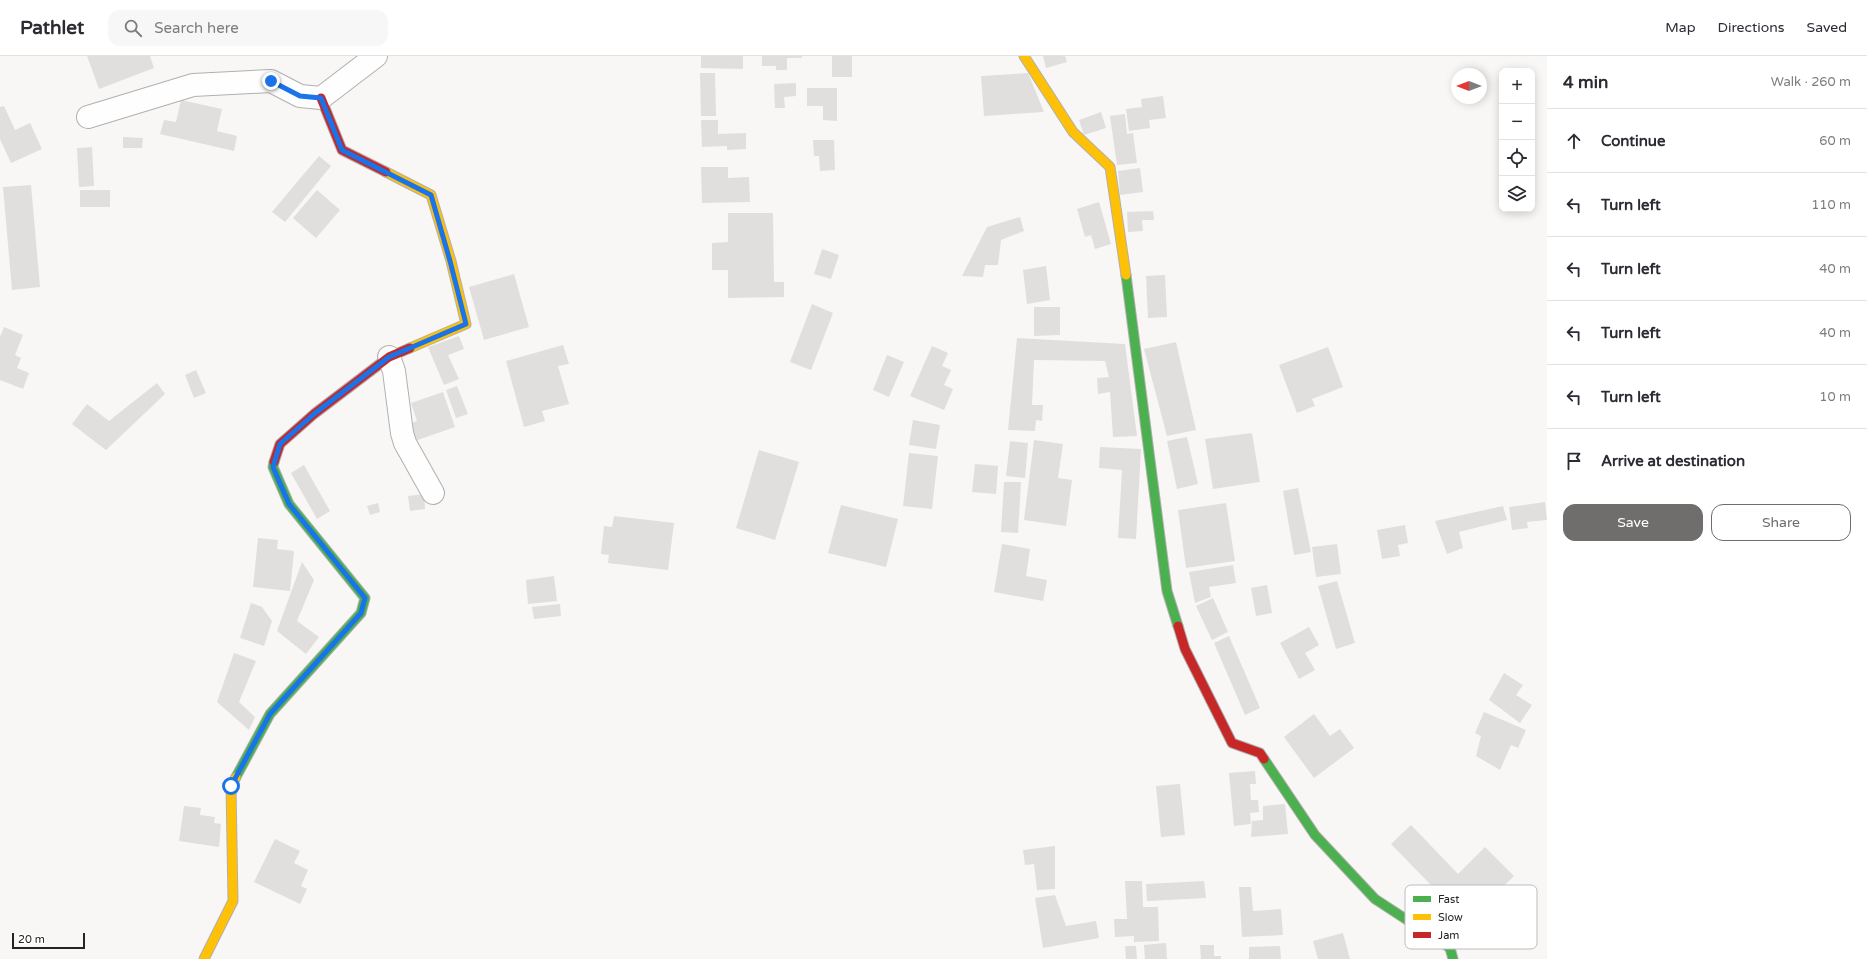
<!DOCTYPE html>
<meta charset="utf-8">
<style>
:root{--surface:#fff;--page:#f7f7f7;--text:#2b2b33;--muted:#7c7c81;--line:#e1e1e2;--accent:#706e6c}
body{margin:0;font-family:"Varela Round",sans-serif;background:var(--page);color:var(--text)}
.controls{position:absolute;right:12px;top:12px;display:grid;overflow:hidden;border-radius:8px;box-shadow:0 2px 10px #0003}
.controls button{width:36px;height:36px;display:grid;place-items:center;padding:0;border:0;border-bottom:1px solid var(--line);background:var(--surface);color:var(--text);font:20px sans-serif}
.compass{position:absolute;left:1451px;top:12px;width:36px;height:36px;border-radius:50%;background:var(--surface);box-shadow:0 2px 10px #0003;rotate:270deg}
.scale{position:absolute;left:12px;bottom:10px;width:73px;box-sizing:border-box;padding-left:4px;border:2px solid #262423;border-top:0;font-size:11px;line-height:14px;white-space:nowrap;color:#262423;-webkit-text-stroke:3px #fff;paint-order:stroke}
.stop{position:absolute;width:12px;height:12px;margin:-9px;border:3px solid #1a73e8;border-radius:50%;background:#fff}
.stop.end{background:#1a73e8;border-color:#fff;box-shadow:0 1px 4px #0008}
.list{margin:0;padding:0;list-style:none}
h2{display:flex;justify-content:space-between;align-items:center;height:52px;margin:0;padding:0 16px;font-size:17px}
h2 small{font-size:13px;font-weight:400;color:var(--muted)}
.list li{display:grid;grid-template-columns:26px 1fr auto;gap:12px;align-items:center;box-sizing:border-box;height:64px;padding:0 16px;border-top:1px solid var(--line)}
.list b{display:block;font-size:15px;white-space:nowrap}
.list em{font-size:13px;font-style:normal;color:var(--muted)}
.actions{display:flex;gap:8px;padding:12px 16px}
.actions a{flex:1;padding:9px 0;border:1px solid var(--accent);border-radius:12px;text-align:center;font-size:14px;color:var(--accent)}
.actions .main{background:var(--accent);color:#fff}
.icon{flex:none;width:22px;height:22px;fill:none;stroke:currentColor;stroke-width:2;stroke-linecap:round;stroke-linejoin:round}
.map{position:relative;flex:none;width:1547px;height:903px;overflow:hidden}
header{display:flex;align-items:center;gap:24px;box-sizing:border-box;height:56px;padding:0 20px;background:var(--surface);border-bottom:1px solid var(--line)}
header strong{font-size:19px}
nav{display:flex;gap:22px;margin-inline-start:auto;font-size:14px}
.search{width:280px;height:36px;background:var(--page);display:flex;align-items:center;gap:10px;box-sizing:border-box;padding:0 14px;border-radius:12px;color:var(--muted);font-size:15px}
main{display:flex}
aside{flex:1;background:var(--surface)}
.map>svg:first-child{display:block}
.building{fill:#e0dfdd}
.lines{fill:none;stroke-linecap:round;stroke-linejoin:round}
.street-casing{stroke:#b1b0ae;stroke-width:24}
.fast-casing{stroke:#b1b0ae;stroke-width:11}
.slow-casing{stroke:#b1b0ae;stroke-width:11}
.jam-casing{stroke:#b1b0ae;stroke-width:11}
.street{stroke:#fefefe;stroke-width:22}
.fast{stroke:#4caf50;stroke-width:9}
.slow{stroke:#ffc107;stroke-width:9}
.jam{stroke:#c62828;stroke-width:9}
.route{stroke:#1a73e8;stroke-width:5}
.key{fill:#fff;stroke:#bebdbd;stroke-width:1}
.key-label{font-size:11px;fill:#262423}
</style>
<header>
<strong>Pathlet</strong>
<div class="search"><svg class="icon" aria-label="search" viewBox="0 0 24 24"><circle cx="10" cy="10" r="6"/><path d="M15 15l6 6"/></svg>Search here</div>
<nav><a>Map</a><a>Directions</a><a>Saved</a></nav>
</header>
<main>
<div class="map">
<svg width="1547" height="903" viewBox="0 0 1547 903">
<rect width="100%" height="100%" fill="#f9f7f5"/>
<g class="building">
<polygon points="87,0 150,0 154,12 99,33"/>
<polygon points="701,0 743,0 743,13 701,12"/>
<polygon points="762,0 802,0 802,2 787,2 787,14 776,14 776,10 762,10"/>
<rect x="832" y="0" width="20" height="21"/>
<polygon points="1043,0 1065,0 1067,6 1046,12"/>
<polygon points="700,17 715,17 716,60 701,60"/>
<polygon points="1028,17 1044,56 984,60 981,20"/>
<polygon points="796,27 796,40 784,41 785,52 775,52 774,28"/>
<polygon points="807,32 837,32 837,65 823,64 823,50 807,50"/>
<polygon points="1163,40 1166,62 1149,64 1150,72 1129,75 1126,53 1142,51 1141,43"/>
<polygon points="181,44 222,53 217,75 237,80 234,95 160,78 164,64 176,66"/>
<polygon points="4,50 15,74 30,67 42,93 11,107 0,83 0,51"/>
<polygon points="1101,56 1106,72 1084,79 1079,64"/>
<polygon points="1125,58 1127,78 1133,77 1137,107 1117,109 1110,60"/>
<polygon points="701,64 718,64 718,78 746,77 746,93 727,94 727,90 702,91"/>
<polygon points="123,81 143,82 142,92 123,92"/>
<polygon points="813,84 834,84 835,114 820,115 819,100 814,100"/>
<polygon points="92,91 94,130 79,131 77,92"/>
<polygon points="319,100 331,110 285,166 272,156"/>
<polygon points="701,111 728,111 728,122 749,121 750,146 702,147"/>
<polygon points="1140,112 1143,136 1120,139 1118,115"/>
<polygon points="31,129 40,231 12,234 3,131"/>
<rect x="80" y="134" width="30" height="17"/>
<polygon points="317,134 340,154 316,182 293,162"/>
<polygon points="1099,146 1111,188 1095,193 1091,179 1085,181 1077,153"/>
<polygon points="1153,155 1154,164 1142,164 1143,175 1128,176 1127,156"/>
<polygon points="728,157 773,157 774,226 784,226 784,241 728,242 728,214 712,214 712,187 728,186"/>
<polygon points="1020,161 1024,175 1001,184 998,209 985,209 983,221 962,220 987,171"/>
<polygon points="822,193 839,199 831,223 814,218"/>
<polygon points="1046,210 1050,244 1027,248 1023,214"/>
<polygon points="514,218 529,271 484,284 469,231"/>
<polygon points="1165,219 1167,261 1148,262 1146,220"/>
<polygon points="812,248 833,257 811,314 790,306"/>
<polygon points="1034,251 1060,251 1060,279 1034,280"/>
<polygon points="4,271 23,279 15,299 21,302 17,312 29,317 23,333 0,324 0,281"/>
<polygon points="459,280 464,293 448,299 459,323 444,329 428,291"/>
<polygon points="1017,282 1125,288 1137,380 1113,381 1110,336 1098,338 1097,322 1109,321 1105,305 1034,304 1032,349 1043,349 1042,365 1036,364 1035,375 1008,374"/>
<polygon points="1176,286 1196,374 1167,380 1144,293"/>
<polygon points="563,289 569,308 558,310 569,348 542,355 545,365 524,371 506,305"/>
<polygon points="932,290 948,297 942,310 951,314 944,329 953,333 944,354 910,340"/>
<polygon points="1328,291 1343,331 1312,343 1315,350 1297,357 1279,309"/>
<polygon points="887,299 904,306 889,341 873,334"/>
<polygon points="196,314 206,337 194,342 185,319"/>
<polygon points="157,327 165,338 106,394 72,368 87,348 109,365"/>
<polygon points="457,330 468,358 456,362 446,334"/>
<polygon points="443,336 455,371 412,386 407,369 417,365 411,347"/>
<polygon points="913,364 940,369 936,393 909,389"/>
<polygon points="1252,377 1260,426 1213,433 1205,383"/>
<polygon points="1187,381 1198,428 1177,433 1167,385"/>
<polygon points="1034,384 1063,388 1058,422 1072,424 1066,470 1024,464"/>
<polygon points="1010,385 1028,387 1025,422 1006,420"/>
<polygon points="1100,391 1141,393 1136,483 1118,482 1122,414 1099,412"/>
<polygon points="759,394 799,406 775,484 736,472"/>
<polygon points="909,397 938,400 932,453 903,450"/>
<polygon points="975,408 998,410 996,438 972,436"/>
<polygon points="304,409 330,455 317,463 291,417"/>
<polygon points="1004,426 1021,426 1018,477 1001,476"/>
<polygon points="1298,432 1311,496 1294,499 1283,435"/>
<polygon points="424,438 425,453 410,455 408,440"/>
<polygon points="1545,446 1547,464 1527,466 1528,472 1512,474 1509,451"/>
<polygon points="378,447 380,456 370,459 367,450"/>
<polygon points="1226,447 1235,505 1186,512 1178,454"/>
<polygon points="841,449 898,463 886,511 828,497"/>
<polygon points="1503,450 1507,464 1459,476 1463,492 1447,498 1435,465"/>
<polygon points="614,460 674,467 668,514 608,507 609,499 601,498 604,470 612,471"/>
<polygon points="1405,469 1408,487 1398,489 1400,500 1382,503 1377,474"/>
<polygon points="258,482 278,484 277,493 294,495 290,535 253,531"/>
<polygon points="1002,488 1030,493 1026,520 1047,524 1043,545 994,536"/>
<polygon points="1337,488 1341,518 1316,521 1312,491"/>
<polygon points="302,506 314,524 297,565 319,581 306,598 277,575"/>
<polygon points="1233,509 1236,527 1209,531 1211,541 1195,547 1189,516"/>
<polygon points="554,520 557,545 528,548 526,524"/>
<polygon points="1337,525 1355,587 1336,593 1318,530"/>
<polygon points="1267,529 1272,557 1256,560 1251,532"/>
<polygon points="1213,542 1228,576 1212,584 1196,550"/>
<polygon points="251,547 262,551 272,565 264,590 240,582"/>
<polygon points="560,548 561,560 534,563 532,551"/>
<polygon points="1309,571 1319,589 1305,597 1315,614 1299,623 1280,587"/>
<polygon points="1229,580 1260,652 1245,659 1214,587"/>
<polygon points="234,597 256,605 239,646 255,661 249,674 217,646"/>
<polygon points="1504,617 1523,629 1516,639 1532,649 1520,667 1489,644"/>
<polygon points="1484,656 1526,674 1518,692 1511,689 1500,714 1476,700 1481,680 1475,677"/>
<polygon points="1314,658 1330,680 1340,673 1354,692 1314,722 1284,681"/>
<polygon points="1255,715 1256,728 1250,728 1251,744 1258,744 1259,756 1250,757 1251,768 1234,770 1229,717"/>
<polygon points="1180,728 1185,779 1161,781 1156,730"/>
<polygon points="1285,748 1288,778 1251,781 1252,765 1263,764 1263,750"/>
<polygon points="184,750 201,752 200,759 215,761 214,767 221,768 219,791 179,785"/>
<polygon points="1411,769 1458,818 1485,791 1514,820 1467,866 1391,788"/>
<polygon points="275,783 300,795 294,807 308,814 301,830 307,833 300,848 254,826"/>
<polygon points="1055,790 1055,833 1037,834 1034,808 1025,809 1023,794"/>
<polygon points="1125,825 1142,825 1143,851 1158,851 1159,885 1134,886 1134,880 1115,881 1114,863 1127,863"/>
<polygon points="1204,825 1206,842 1147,845 1146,828"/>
<polygon points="1239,831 1251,831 1253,855 1281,853 1283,879 1242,881"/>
<polygon points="1055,839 1066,870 1096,865 1099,882 1043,892 1035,842"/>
<polygon points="1343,877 1350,903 1318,903 1313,885"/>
<polygon points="1166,887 1167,903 1145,903 1144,889"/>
<polygon points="1200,889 1214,889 1214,900 1221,900 1221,903 1201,903"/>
<polygon points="1125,890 1136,890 1137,903 1126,903"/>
<polygon points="1280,890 1281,903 1249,903 1249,891"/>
</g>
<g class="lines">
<defs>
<g id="street">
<polyline points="88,61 193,29 271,25 300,40 321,42 376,0"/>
<polyline points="389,301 394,315 402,377 405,387 433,437"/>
</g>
<g id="fast">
<polyline points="1126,219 1167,535 1178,570"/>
<polyline points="1264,703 1315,779 1375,843 1450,892 1453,903"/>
<polyline points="236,721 270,658 361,557 365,542 289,448 273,411 274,406"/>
</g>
<g id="slow">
<polyline points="1024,0 1073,76 1110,111 1126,219"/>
<polyline points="386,116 431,139 451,205 466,268 410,292"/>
<polyline points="204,903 233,845 231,730 236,721"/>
</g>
<g id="jam">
<polyline points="321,42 342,94 386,116"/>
<polyline points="274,406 280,388 314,358 389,301 410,292"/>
<polyline points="1178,570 1185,593 1232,687 1260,697 1264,703"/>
</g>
</defs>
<use href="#street" class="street-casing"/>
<use href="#fast" class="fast-casing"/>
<use href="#slow" class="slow-casing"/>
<use href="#jam" class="jam-casing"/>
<use href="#street" class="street"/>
<use href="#fast" class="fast"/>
<use href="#slow" class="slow"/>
<use href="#jam" class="jam"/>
</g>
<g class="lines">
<polyline class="route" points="231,730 270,658 361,557 365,542 289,448 273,411 280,388 314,358 389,301 466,268 450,205 431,139 342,94 321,42 300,40 271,25"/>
</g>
<rect x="1405" y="829" width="132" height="64" rx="6" class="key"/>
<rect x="1413" y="840" width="18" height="6" fill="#4caf50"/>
<rect x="1413" y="858" width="18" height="6" fill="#ffc107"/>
<rect x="1413" y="876" width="18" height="6" fill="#c62828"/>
<g class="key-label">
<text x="1438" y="847">Fast</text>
<text x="1438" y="865">Slow</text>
<text x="1438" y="883">Jam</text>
</g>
</svg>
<div class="controls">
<button>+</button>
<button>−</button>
<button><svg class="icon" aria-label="locate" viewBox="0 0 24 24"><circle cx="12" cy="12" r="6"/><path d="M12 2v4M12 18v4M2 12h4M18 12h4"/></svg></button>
<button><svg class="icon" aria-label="layers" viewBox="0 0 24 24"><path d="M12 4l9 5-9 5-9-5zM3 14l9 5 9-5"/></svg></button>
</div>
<svg class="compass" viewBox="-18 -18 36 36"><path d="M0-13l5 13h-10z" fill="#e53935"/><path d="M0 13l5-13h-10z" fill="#7c7c81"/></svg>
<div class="scale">20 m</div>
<div class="stop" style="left:231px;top:730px"></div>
<div class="stop end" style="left:271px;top:25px"></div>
</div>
<aside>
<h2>4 min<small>Walk · 260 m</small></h2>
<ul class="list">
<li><svg class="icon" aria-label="ahead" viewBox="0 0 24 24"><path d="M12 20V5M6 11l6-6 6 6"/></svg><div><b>Continue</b></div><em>60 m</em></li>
<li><svg class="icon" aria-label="left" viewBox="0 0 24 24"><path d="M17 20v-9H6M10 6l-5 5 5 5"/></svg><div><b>Turn left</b></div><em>110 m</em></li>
<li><svg class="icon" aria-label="left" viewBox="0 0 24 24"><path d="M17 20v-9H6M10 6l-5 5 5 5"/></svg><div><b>Turn left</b></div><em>40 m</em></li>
<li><svg class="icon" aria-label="left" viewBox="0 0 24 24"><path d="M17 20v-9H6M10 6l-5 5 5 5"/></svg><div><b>Turn left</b></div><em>40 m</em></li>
<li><svg class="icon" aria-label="left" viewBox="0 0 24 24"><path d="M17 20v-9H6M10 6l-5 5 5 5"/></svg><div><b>Turn left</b></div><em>10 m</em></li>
<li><svg class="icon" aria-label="arrive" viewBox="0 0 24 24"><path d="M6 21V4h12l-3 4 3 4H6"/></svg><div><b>Arrive at destination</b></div></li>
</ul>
<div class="actions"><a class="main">Save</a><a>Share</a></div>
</aside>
</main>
